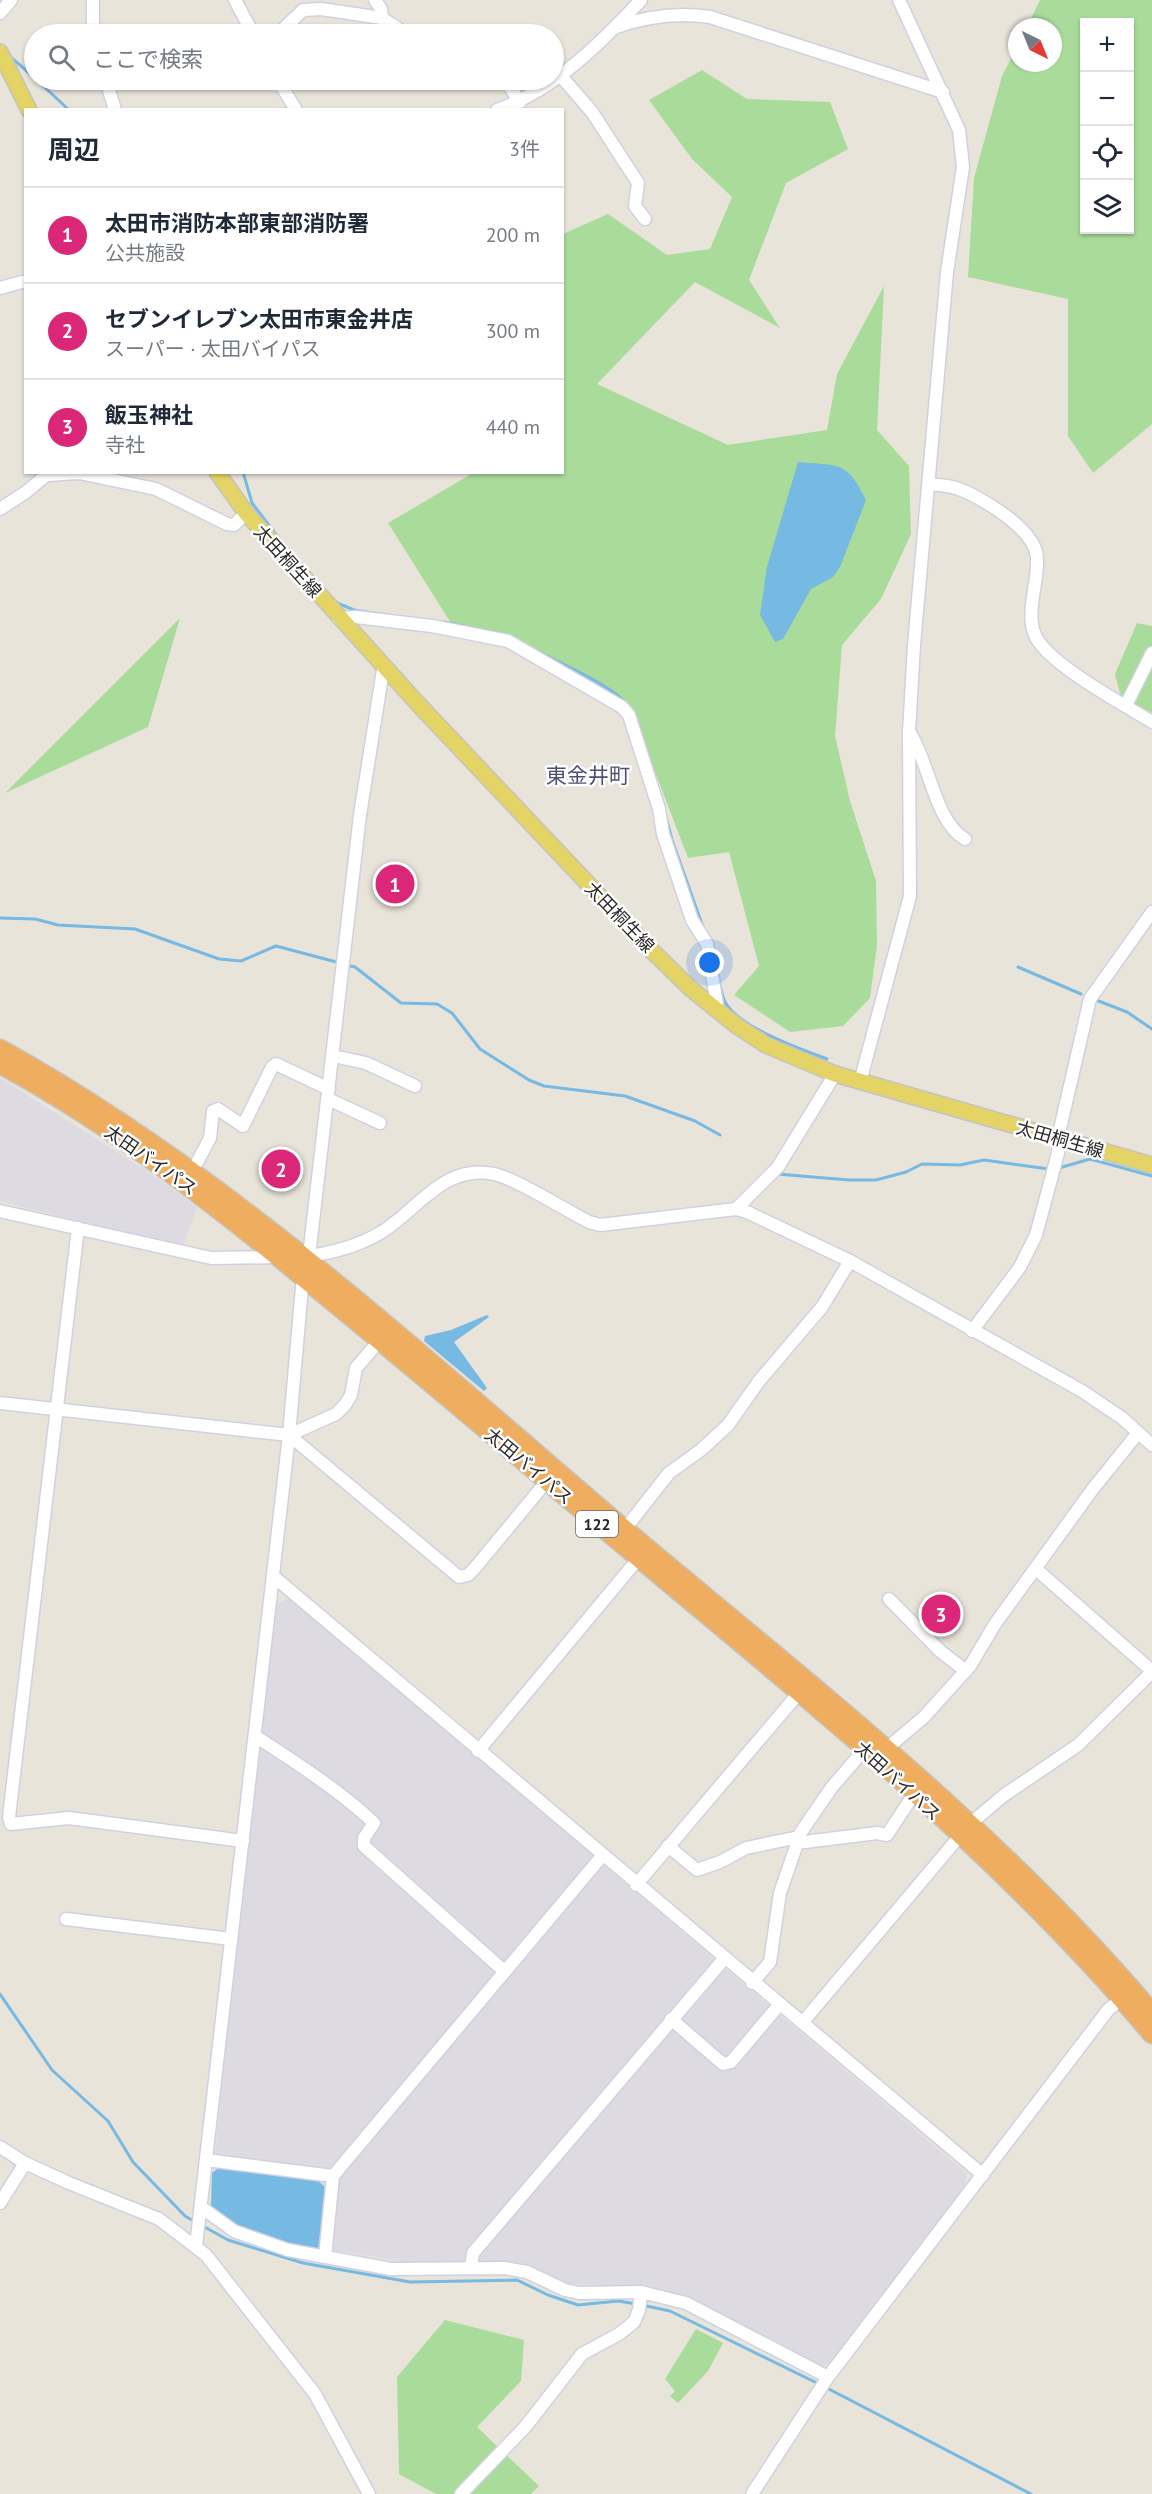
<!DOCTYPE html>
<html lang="ja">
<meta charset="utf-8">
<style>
:root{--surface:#fff;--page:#f2f2f3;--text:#1f2937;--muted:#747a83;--line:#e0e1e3;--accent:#db2777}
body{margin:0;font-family:"PT Sans","Noto Sans JP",sans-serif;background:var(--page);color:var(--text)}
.controls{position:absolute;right:18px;top:18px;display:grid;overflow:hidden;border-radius:0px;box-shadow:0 2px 4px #0004}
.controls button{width:54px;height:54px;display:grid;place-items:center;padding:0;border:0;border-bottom:2px solid var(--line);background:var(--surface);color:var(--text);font:30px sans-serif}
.compass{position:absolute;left:1008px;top:18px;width:54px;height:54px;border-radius:50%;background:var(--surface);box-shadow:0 2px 4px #0004;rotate:137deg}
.you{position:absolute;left:710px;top:963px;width:21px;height:21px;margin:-15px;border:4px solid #fff;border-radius:50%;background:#1a73e8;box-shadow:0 0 0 9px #1a73e833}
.badge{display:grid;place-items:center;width:39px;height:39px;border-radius:50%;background:var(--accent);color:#fff;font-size:20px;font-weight:700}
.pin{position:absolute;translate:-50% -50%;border:3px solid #fff;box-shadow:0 2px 6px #0006}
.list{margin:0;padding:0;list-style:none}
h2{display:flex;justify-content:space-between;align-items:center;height:78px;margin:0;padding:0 24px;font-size:26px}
h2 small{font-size:20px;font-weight:400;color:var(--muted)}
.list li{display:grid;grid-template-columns:39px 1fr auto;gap:18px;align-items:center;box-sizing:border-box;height:96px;padding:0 24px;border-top:2px solid var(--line)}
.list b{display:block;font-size:22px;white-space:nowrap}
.list p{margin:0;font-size:20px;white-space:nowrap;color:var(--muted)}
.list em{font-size:20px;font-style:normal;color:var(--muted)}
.icon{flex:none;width:33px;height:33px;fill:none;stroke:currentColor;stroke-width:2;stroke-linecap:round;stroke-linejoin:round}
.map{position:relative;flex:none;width:1152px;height:2494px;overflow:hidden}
.search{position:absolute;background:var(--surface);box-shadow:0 2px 4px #0004;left:24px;top:24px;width:540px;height:66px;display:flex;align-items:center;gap:15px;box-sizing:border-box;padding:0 21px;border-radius:33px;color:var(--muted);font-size:22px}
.panel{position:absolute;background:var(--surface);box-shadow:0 2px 4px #0004;left:24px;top:108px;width:540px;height:366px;border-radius:0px}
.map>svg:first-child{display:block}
.industrial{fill:#dddae2}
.green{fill:#a9db9b;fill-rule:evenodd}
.water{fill:#76b9e2}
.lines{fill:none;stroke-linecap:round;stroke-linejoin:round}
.stream{stroke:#76b9e2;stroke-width:3}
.minor-casing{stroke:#d0d1df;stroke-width:15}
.major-casing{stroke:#c3c3c3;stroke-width:18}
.highway-casing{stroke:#c3c3c3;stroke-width:21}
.minor{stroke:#fff;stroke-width:12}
.major{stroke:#e3d465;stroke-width:15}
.highway{stroke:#efae5f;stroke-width:18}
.labels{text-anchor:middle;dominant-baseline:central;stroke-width:5;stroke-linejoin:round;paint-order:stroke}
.shield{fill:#fff;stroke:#686868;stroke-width:1.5}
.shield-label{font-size:16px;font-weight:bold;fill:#282828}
.street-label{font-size:18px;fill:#282828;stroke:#fff}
.quarter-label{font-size:21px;fill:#4d4f73;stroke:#fff}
</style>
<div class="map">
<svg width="1152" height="2494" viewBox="0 0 1152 2494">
<rect width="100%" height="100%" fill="#e9e4da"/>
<g class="industrial">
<polygon points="0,1078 147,1171 197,1207 183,1247 0,1201"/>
<polygon points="290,1598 966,2173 965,2186 833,2362 822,2366 698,2303 666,2290 646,2286 570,2284 507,2262 417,2264 339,2251 318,2251 210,2208 234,1962 275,1604"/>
</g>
<g class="green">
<path d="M1040 0H1152V424L1093 473 1068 436V299L968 277 974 178 1002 76 1017 47V63H1053V27H1027ZM1130 22V230H1084V22Z"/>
<polygon points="702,70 747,99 830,102 848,149 786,183 749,280 780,328 695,282 597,384 728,445 827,430 837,374 884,286 877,430 909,466 911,534 881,599 842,645 835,736 850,801 876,881 877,945 870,998 843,1026 790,1032 734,995 759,966 729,852 688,858 629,704 509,636 451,623 388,523 473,473 562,472 563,234 608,214 667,255 710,249 732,197 692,159 649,100"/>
<polygon points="180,618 148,727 5,793"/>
<polygon points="1137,623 1152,626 1152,713 1121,697 1115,674"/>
<polygon points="445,2320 524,2340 521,2381 477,2427 539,2486 531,2494 436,2494 399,2474 397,2377"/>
<polygon points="696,2329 723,2343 708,2371 678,2403 670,2396 675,2391 665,2379"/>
</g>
<g class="water">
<path d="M798 462C840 466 846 460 866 500L840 567 833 577 811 589 783 639 775 642 760 615 767 567Z"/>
<polygon points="487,1315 489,1317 454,1342 487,1388 484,1391 424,1341 425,1336 451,1330"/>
<polygon points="219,2168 317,2180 325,2187 318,2251 287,2245 235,2227 211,2207 212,2173"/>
</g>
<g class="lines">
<g class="stream">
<polyline points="8,55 34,77"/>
<polyline points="37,80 69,110"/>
<polyline points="243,472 252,503 281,541"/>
<polyline points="335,602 354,610 386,615"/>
<polyline points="444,622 464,626"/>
<path d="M543 654C567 667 619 688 632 711"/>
<polyline points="666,817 672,840 703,927"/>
<polyline points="0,918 35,919 58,925 135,929 219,959 241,961 276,946 340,963"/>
<polyline points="346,965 355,967 401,1003 437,1004 452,1013 480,1049 529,1080 544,1086 625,1096 695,1121 720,1135"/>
<path d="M716 965C719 976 720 992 725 1002 739 1028 801 1049 827 1059"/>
<polyline points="1018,967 1081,994"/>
<polyline points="1096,1000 1127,1012 1152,1029"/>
<polyline points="1059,1168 1090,1159 1152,1176"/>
<polyline points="777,1174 849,1180 876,1180 906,1172 922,1164 960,1165 984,1160 1049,1169"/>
<polyline points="0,1994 52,2070 108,2121 133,2162 185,2216 195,2222"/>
<polyline points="201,2225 228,2240 303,2263 410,2282 517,2280 548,2295 578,2305 618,2301 636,2304"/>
<polyline points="642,2305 670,2311 819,2384"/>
<polyline points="825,2387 1031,2494"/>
</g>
<defs>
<g id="minor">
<polyline points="93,0 93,34"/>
<polyline points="235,0 253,34"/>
<polyline points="375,0 381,9 382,18 406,34"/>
<polyline points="0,13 11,0"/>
<path d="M616 27C648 16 677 12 710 17L943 92"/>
<polyline points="278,34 303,10 321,9 382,18"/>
<polyline points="560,75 592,112 638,183 635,206 645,219"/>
<polyline points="106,80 115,110"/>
<polyline points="278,80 296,110"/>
<polyline points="505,80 520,102"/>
<path d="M497 110C554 90 601 43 641 0"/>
<polyline points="0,288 26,281"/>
<polyline points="47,475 79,473 156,489 227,524 234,525 246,513"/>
<path d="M929 484C937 485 947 485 956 488 980 496 1035 529 1037 557 1039 581 1025 612 1035 635 1046 663 1125 705 1152 722"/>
<polyline points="0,509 26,492 50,472"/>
<polyline points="338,618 356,617 432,626 508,641 622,707 629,715 659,809 663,834 692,920 707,944 718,1011"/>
<polyline points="1126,705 1152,653"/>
<path d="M910 733C930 764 934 820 965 839"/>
<polyline points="333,1056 366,1063 415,1086"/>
<polyline points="860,1082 910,896 909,732 914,645 947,272 963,167 959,130 899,0"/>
<polyline points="328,1099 380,1123"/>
<polyline points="192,1172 210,1138 213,1111 218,1109 243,1126 272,1067 276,1064 329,1089"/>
<polyline points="736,1209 778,1167 835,1074"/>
<polyline points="0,1211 211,1258 280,1257"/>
<polyline points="78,1228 9,1817 11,1824 69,1818 243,1841"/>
<path d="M301 1257C328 1254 356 1247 380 1233 418 1210 444 1163 494 1174 517 1179 565 1210 589 1222L600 1225 736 1209 747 1212 850 1261 1082 1391 1122 1418 1152 1445"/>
<polyline points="972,1331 1020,1267 1036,1235 1058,1153 1060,1129 1090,999 1152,912"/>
<polyline points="0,1403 289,1435 336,1414 345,1405 351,1395 356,1368 380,1340"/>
<polyline points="289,1435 459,1577 468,1575 474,1569 547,1481"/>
<polyline points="625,1529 669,1473 701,1450 728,1425 759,1381 822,1307 850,1261"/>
<polyline points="1036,1569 1152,1671"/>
<polyline points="273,1576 983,2175"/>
<polyline points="889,1599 940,1651 966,1671"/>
<path d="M255 1736C296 1763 338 1789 374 1823L364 1838V1846L504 1971"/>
<polyline points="885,1750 924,1717 970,1666 995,1624 1092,1490 1138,1433"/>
<polyline points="478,1751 638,1559"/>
<polyline points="797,1843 877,1833 887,1835 914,1794"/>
<polyline points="668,1846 697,1870 720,1862 746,1848 799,1837"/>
<polyline points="636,1885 798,1694"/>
<polyline points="66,1919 231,1939"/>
<polyline points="752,1983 770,1962 780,1893 801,1832 832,1787 864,1750"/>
<polyline points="671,2019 723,2064 731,2062 779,2005"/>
<polyline points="802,2023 970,1824 1003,1796 1078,1745 1152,1672"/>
<polyline points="0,2147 25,2163 69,2183 159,2219 206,2255 315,2394 369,2494"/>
<polyline points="206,2160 333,2176"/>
<polyline points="0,2203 25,2163"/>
<polyline points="201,2207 234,2231 288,2250 391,2269 505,2268 527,2272 565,2290 579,2293 641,2292 686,2303 828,2377"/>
<polyline points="196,2246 289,1435 302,1287 309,1256 360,815 383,670"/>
<polyline points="325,2257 333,2176 602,1856"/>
<polyline points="471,2268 473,2253 724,1959"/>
<polyline points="461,2494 526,2426 582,2354 619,2334 634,2322 639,2310 641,2292"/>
<polyline points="752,2494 828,2377 1108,2010 1122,1998"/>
</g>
<g id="major">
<polyline points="0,52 29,110"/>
<polyline points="217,472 246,513 419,705 644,943 691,989 737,1026 766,1045 835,1074 1152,1165"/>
</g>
<g id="highway">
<path d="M0 1049C230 1176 424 1359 623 1528 806 1682 998 1830 1152 2013"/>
<path d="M0 1064C116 1127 220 1208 321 1292 409 1364 496 1438 583 1511 779 1677 987 1837 1152 2034"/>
</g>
</defs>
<use href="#minor" class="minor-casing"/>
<use href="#major" class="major-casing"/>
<use href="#highway" class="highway-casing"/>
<use href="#minor" class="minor"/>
<use href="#major" class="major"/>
<use href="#highway" class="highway"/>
</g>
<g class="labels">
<rect class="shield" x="576" y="1511" width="42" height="26" rx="4.5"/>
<g class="shield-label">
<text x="597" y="1524">122</text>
</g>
<g class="street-label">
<text transform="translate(288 561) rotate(48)">太田桐生線</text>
<text transform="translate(620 917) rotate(46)">太田桐生線</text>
<text transform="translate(1060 1139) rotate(16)">太田桐生線</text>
<text transform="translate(151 1160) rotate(35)">太田バイパス</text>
<text transform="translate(529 1466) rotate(40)">太田バイパス</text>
<text transform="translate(898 1781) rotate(42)">太田バイパス</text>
</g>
<g class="quarter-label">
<text x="588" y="775">東金井町</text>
</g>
</g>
</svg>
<div class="controls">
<button>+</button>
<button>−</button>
<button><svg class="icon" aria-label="locate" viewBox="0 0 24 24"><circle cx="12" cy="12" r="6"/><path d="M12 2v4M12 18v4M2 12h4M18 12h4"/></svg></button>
<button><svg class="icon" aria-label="layers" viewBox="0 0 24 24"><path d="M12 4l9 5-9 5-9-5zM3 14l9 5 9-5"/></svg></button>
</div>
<svg class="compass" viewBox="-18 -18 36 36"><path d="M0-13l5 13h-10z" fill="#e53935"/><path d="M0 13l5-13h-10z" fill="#747a83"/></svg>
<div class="you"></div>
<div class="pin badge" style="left:395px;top:884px">1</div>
<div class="pin badge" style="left:281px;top:1169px">2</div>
<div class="pin badge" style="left:941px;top:1614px">3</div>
<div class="search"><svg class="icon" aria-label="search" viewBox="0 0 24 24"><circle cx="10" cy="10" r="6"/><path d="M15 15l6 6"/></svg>ここで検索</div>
<section class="panel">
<h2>周辺<small>3件</small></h2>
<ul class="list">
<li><span class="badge">1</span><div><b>太田市消防本部東部消防署</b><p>公共施設</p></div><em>200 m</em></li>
<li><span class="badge">2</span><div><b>セブンイレブン太田市東金井店</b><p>スーパー · 太田バイパス</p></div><em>300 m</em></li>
<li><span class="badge">3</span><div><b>飯玉神社</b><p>寺社</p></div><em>440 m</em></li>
</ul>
</section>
</div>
